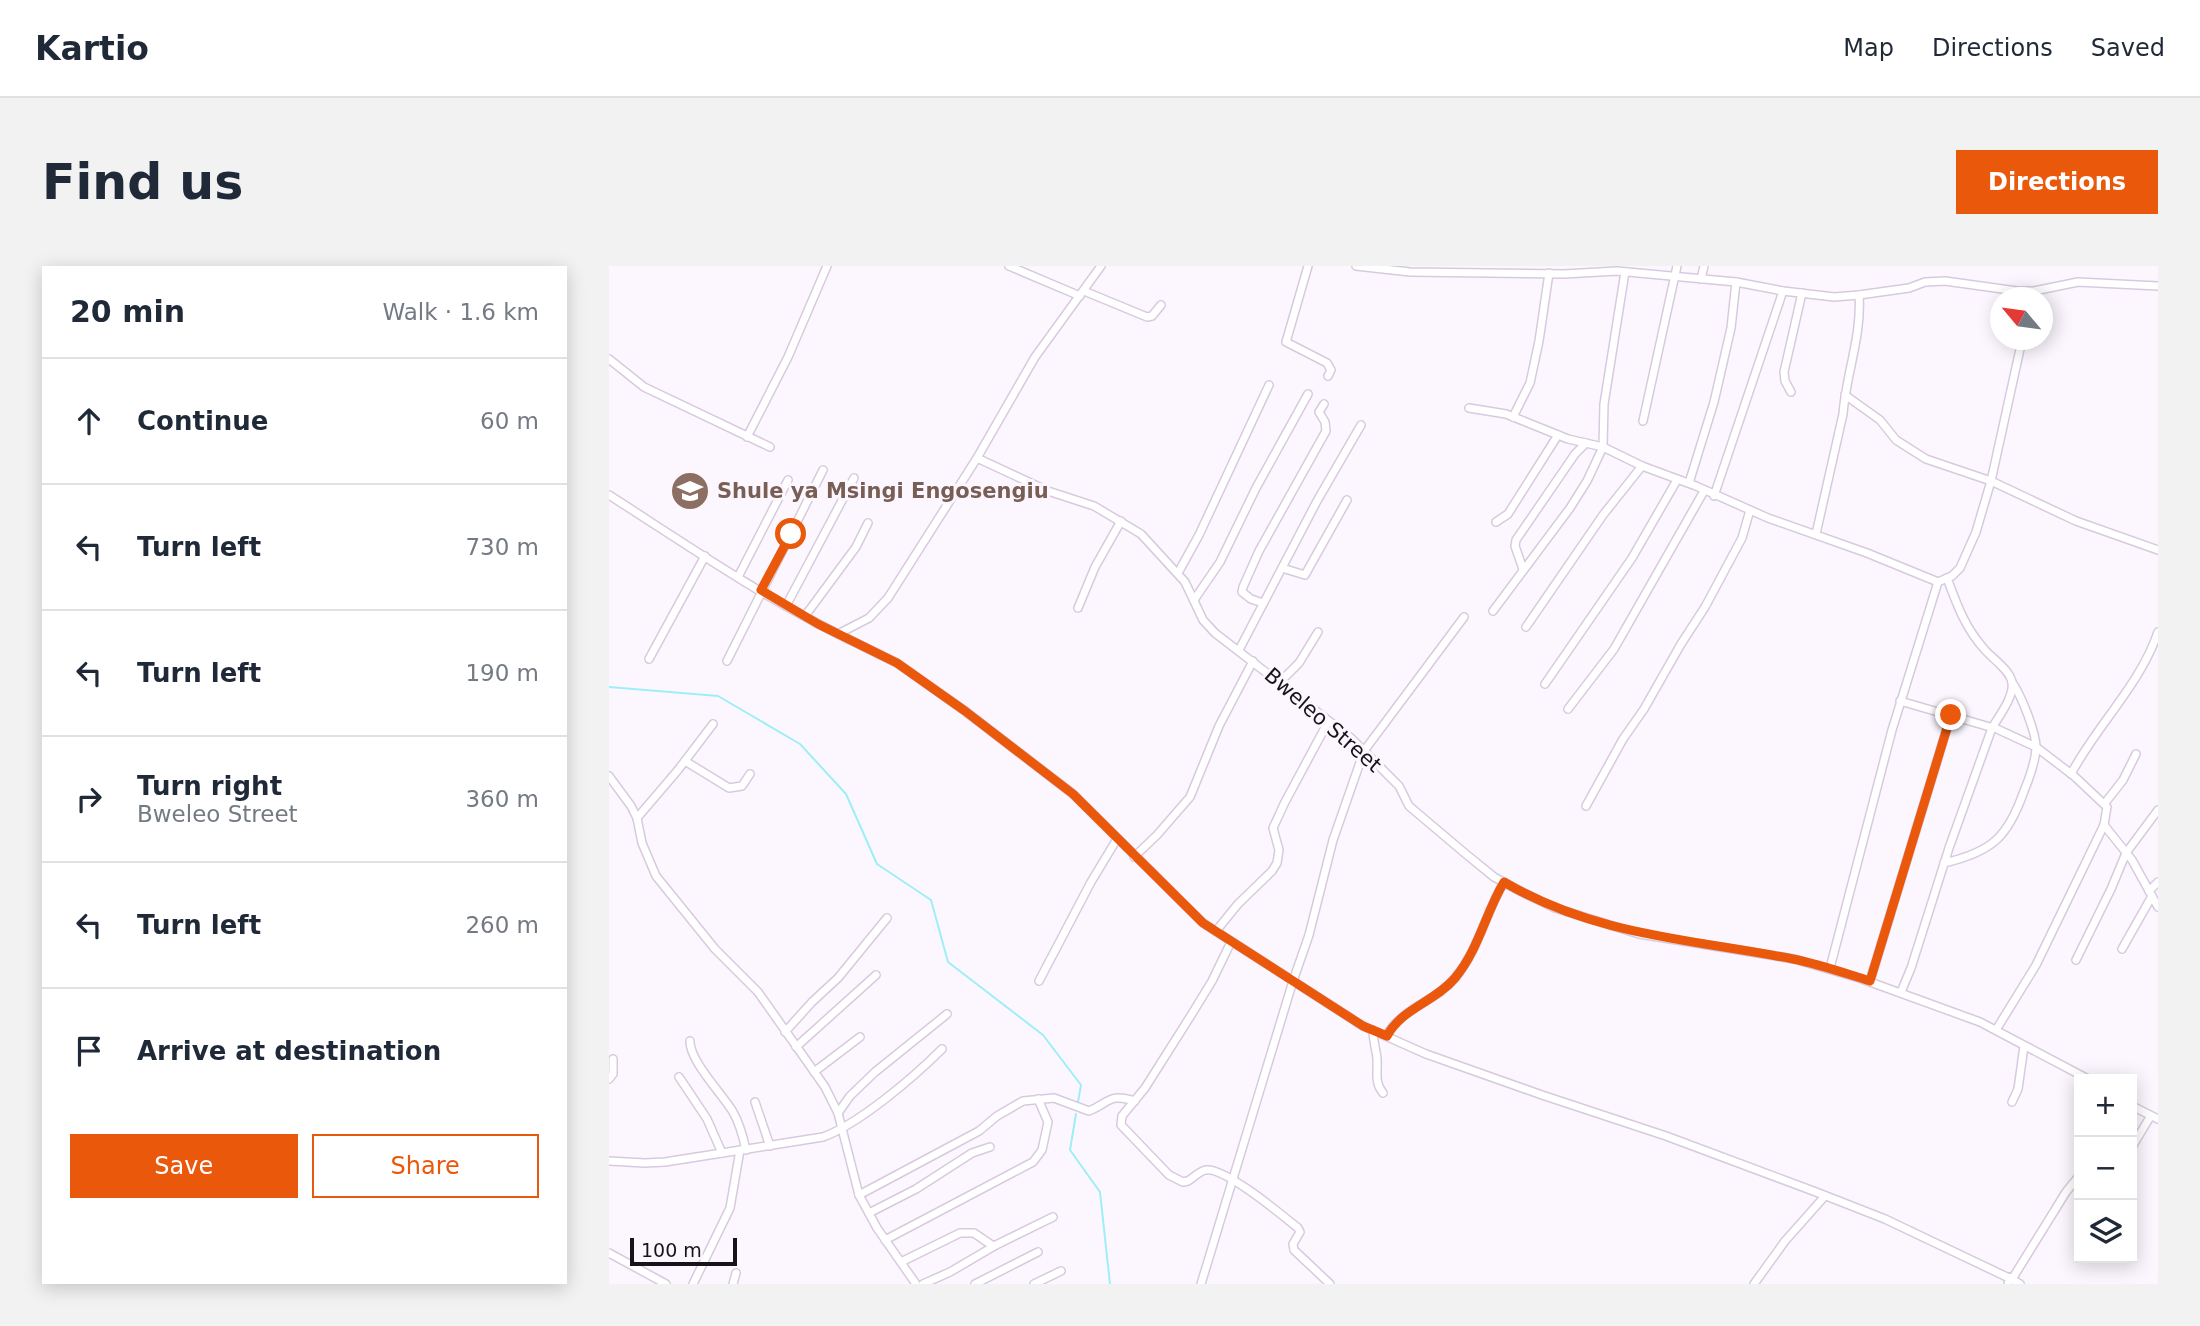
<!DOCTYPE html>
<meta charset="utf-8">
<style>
:root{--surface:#fff;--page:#f2f2f3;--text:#1f2937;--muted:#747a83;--line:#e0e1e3;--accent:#ea580c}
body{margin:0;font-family:"DejaVu Sans",sans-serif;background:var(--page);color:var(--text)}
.controls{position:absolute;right:21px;bottom:21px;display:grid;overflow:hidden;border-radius:0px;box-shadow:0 4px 18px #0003}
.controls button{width:63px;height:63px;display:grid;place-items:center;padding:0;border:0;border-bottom:2px solid var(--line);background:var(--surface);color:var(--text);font:35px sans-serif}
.compass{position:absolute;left:1381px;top:21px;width:63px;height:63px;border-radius:50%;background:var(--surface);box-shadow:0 4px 18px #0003;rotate:299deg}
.scale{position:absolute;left:21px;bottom:18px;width:107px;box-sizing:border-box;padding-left:7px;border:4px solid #18131a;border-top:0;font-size:19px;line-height:24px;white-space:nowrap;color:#18131a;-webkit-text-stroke:5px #fcf7ff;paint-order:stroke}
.stop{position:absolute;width:21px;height:21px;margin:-16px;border:5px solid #ea580c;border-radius:50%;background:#fff}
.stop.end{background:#ea580c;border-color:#fff;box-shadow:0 2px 7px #0008}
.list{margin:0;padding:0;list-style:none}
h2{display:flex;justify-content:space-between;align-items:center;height:91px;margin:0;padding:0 28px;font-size:30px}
h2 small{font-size:23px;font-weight:400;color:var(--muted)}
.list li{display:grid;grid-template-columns:46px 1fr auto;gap:21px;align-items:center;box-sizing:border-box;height:126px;padding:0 28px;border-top:2px solid var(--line)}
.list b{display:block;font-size:26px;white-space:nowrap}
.list p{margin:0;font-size:23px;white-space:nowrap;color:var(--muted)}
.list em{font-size:23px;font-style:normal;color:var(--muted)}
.actions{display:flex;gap:14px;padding:21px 28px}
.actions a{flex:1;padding:16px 0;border:2px solid var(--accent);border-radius:0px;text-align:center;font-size:24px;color:var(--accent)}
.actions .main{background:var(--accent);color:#fff}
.icon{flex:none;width:38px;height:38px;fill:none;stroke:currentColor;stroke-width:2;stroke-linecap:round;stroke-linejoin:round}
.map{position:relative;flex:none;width:1549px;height:1018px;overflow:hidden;border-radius:0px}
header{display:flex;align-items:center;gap:42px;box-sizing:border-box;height:98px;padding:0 35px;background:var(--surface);border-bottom:2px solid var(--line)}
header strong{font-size:33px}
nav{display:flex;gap:38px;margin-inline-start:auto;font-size:24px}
.intro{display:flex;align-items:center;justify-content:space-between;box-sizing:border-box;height:168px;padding:0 42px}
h1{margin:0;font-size:49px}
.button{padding:18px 32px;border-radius:0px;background:var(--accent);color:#fff;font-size:24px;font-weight:700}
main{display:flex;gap:42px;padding:0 42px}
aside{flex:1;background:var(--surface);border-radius:0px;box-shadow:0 4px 18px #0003}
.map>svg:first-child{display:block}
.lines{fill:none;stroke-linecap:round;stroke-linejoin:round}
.stream{stroke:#9eeef8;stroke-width:2}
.street-casing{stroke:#d8cade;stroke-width:10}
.street{stroke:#fff;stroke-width:7}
.route{stroke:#ea580c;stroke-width:9}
.labels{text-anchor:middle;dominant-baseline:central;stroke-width:6;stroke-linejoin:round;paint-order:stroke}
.education-label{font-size:21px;font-weight:bold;fill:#785e54;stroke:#fcf7ff;text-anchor:start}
.street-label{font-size:21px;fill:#18131a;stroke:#fcf7ff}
</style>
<header>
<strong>Kartio</strong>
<nav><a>Map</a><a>Directions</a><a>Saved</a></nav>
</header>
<div class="intro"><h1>Find us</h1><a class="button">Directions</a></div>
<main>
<aside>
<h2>20 min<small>Walk · 1.6 km</small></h2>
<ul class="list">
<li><svg class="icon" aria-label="ahead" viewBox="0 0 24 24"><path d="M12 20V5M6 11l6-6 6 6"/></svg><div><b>Continue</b></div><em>60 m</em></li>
<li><svg class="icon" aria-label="left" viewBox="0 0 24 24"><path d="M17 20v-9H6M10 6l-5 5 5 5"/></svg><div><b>Turn left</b></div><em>730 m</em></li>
<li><svg class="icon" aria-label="left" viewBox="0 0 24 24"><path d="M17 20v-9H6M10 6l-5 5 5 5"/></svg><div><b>Turn left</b></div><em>190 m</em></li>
<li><svg class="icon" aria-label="right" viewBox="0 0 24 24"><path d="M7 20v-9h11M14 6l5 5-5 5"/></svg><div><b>Turn right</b><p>Bweleo Street</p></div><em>360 m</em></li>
<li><svg class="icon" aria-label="left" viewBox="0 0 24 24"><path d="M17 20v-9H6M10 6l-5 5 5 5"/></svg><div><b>Turn left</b></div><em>260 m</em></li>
<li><svg class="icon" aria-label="arrive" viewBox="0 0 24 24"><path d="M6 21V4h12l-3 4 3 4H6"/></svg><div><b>Arrive at destination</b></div></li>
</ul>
<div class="actions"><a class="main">Save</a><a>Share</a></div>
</aside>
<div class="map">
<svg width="1549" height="1018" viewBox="0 0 1549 1018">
<rect width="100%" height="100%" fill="#fcf7ff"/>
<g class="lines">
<g class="stream">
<polyline points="0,421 109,430 191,478 237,528 268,598 322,634 339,696 434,769 472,819 469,836"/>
<polyline points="467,848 461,884 491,926 501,1018"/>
</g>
<defs>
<g id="street">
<polyline points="400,0 471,30"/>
<polyline points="699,0 677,76 718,97 722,104 719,110"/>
<polyline points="747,0 801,6 955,8 1008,5 1127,16 1174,25 1225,31 1250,29 1300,22 1316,16 1336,15 1408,25 1425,25 1469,16 1549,20"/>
<polyline points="1092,13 1095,0"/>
<polyline points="475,25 538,51 543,50 552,39"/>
<polyline points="0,93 35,121 161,181"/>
<polyline points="1182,126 1176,115 1175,106 1193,27"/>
<polyline points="1236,129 1271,154 1287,174 1317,193 1382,215 1467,255 1549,284"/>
<polyline points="860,142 897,148 959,173 994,181 1033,200 1087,220 1159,252 1258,287 1329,316"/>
<polyline points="904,151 921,117 930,75 940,7"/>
<polyline points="1034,155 1068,0"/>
<polyline points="138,171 179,91 218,0"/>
<polyline points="368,192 439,225 485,240 532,268 576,316 594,354 606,367 742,472 790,520 800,540 858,589 885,611 911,625 946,642 1030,668 1185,693 1250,712 1371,756 1479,813"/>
<polyline points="1080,217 1105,136 1122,62 1127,16"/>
<path d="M0 229C75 277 149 328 229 368L260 352 279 332 368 192 426 91 492 0"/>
<polyline points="1105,230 1174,25"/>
<polyline points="887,256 899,248 949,169"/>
<path d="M1207 268 1234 148C1237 108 1253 70 1250 29"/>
<polyline points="673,302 696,309 738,234"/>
<polyline points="914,303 906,280 907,274 966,188 977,177"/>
<polyline points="569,307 590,269 660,119"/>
<polyline points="129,311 179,214"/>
<polyline points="585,334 611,296 647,222 699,128"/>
<polyline points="654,337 642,333 633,326 634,321 650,285 717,165 716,156 710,146 715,138"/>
<polyline points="177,340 245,212"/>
<polyline points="469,342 486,301 512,255"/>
<polyline points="884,345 961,242 978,215 994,181 995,138 1016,6"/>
<polyline points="196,350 247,281 259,257"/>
<polyline points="917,361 994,249 1033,200"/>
<polyline points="229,368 288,397 356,445 464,528 594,657 754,760 817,788 933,829 1057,870 1207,926 1276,953 1400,1012 1405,1010 1457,926 1470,910"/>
<polyline points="630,384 708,235 752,159"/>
<polyline points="40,393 96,290"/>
<polyline points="118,395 214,204"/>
<polyline points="672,415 690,397 709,366"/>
<polyline points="936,418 1023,292 1068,214"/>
<polyline points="1291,435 1388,463 1427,481 1465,510 1498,541 1495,559 1427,699 1387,764"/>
<polyline points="959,443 1005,383 1095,225"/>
<polyline points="76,495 120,522 133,520 141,508"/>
<path d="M1462 508C1488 459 1531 419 1549 366"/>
<polyline points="0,510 22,540 28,552 33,577 47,610 106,683 149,726 216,821 229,847 250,929 268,962 307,1018"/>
<polyline points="1496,537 1514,514 1527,488"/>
<polyline points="977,540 1014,473 1035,443 1072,378 1096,341 1133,272 1141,244"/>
<polyline points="28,552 69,504 104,458"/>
<polyline points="1495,559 1523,594 1549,641"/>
<polyline points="525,591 548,569 581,531 610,460 644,395"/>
<path d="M1335 597C1383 586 1399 571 1415 525 1420 513 1426 496 1427 483 1428 468 1412 429 1403 416"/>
<polyline points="1540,625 1549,616"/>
<polyline points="607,665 629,638 663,605 668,597 670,584 664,562 676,536 719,456"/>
<path d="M622 676 603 715 581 751 536 822 513 850 512 859 560 909 574 916 579 915C584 912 592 904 597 904 616 901 674 950 689 962L691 966 684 978 685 984 721 1018"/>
<polyline points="1513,683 1543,630"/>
<polyline points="1467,694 1502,623 1517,587 1549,544"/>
<polyline points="1221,702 1283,464 1329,316 1343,310 1351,302 1367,266 1382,215 1413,74"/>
<polyline points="430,715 482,616 508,573"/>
<polyline points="1261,715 1342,449"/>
<path d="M1292 726 1302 702 1340 582 1383 462C1390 450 1405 431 1403 417 1402 405 1384 393 1376 384 1356 362 1348 339 1338 312"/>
<path d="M764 764C764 774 767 783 768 793 769 806 765 816 774 827"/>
<polyline points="176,766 203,736 229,712 278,652"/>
<path d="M777 770C793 742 826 736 846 712 870 683 876 648 895 616"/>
<path d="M81 775C80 794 114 829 124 846 131 858 134 870 137 884"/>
<polyline points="187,781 267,709"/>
<polyline points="205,806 251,771"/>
<polyline points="70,811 98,853 113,887"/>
<polyline points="0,813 4,808 4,793"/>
<polyline points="146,836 161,880"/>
<polyline points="1403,836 1409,823 1415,780"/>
<polyline points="1523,840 1549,853"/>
<polyline points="229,847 241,830 266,806 338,748"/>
<polyline points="1523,881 1541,851"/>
<path d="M0 895 36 897 56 896 214 871C250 858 305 811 333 783"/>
<path d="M250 929 370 865 388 850 414 835 445 832 480 845C501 836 500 827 526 835"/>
<polyline points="260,947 307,923 363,887 381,881"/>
<polyline points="276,974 424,896 433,884 439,856 429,833"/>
<polyline points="0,987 57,1018"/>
<polyline points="292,996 351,967 365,967 384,980"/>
<polyline points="84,1018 121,942 131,884"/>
<polyline points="124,1018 127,1007"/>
<polyline points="314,1018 341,1006 387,979 444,951"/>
<polyline points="366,1018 429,986"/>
<polyline points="425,1018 452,1005"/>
<polyline points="592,1018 684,715 700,669 724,574 755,485 855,351"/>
<polyline points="1145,1018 1176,975 1216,930"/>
<polyline points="1399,1018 1401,1012 1411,1018"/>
</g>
</defs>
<use href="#street" class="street-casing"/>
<use href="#street" class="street"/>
</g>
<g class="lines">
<path class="route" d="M182 268 152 324 209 358 288 397 356 445 464 528 594 657 754 760 778 770C793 742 826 736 846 712 870 683 876 648 895 616 987 670 1082 673 1184 693 1210 698 1235 707 1261 715L1342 449"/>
</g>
<defs>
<symbol id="school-disc" viewBox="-11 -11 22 22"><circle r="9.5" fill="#8d6e63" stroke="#fcf7ff"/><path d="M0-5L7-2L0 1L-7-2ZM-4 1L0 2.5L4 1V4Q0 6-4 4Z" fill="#fff"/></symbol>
</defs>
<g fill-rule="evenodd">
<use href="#school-disc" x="59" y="203" width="44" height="44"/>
</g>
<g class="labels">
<g class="education-label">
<text x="108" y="225">Shule ya Msingi Engosengiu</text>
</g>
<g class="street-label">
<text transform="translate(714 454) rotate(41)">Bweleo Street</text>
</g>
</g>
</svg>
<div class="controls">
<button>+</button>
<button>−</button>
<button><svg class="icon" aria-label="layers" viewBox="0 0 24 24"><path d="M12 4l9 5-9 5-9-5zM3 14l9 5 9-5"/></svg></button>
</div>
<svg class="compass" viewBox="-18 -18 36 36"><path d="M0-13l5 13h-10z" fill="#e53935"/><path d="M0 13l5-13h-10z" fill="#747a83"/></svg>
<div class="scale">100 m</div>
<div class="stop" style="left:182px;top:268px"></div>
<div class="stop end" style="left:1342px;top:449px"></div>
</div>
</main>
